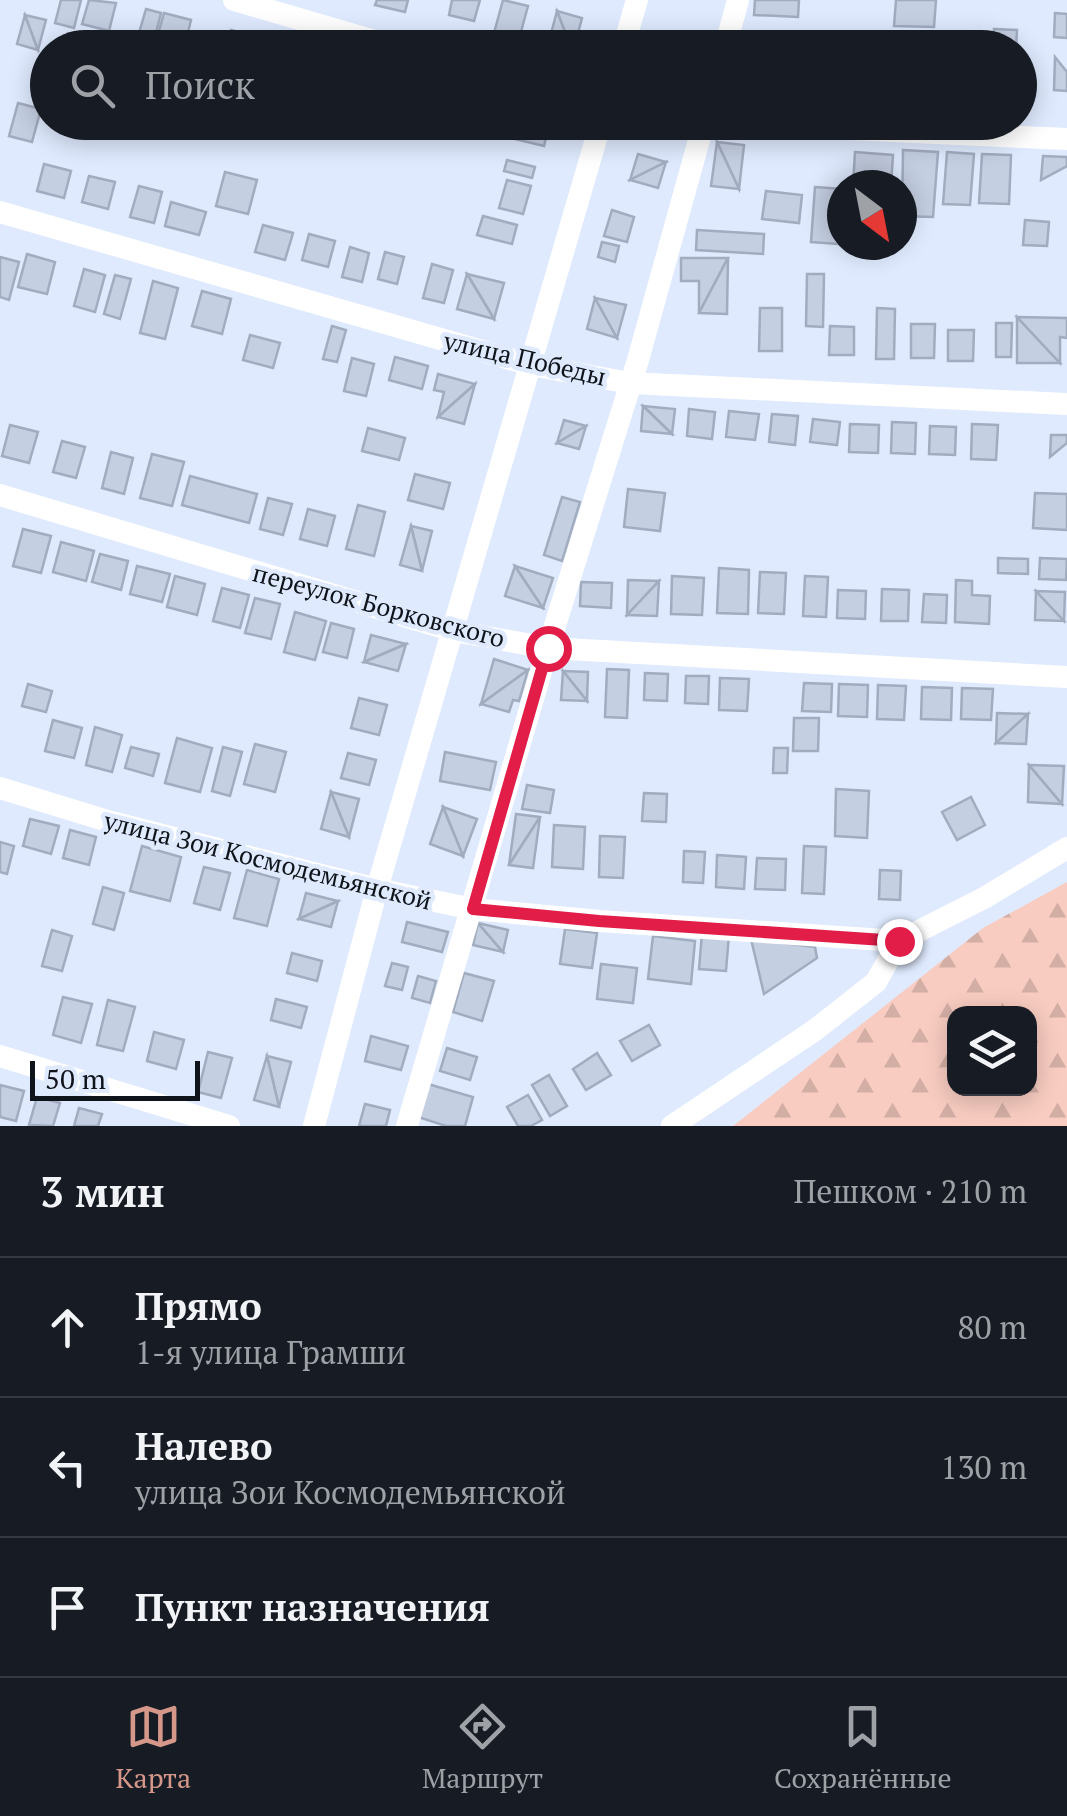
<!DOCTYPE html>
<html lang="ru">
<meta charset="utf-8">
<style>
:root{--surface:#171b24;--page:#20242c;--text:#f1f3f6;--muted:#9ea1a6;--line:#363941;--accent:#d59789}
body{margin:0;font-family:"PT Serif",serif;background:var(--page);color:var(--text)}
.controls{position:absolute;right:30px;bottom:30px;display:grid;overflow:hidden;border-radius:20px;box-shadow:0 5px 25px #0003}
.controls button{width:90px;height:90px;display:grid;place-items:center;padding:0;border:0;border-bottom:2px solid var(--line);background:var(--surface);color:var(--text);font:50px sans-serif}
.compass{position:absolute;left:827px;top:170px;width:90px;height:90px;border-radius:50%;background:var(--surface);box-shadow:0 5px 25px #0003;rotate:148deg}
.scale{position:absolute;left:30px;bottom:25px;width:170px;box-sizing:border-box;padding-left:10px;border:5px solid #0f131a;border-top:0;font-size:28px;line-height:35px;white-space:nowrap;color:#0f131a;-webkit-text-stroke:8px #dfeafe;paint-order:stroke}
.stop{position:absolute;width:30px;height:30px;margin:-22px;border:8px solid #e11d48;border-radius:50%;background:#fff}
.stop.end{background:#e11d48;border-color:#fff;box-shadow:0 2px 10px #0008}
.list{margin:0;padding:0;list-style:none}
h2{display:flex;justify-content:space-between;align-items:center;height:130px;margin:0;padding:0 40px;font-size:42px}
h2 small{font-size:32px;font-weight:400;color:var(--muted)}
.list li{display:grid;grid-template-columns:65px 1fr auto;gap:30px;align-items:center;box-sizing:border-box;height:140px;padding:0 40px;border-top:2px solid var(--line)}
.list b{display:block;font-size:38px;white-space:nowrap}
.list p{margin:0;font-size:32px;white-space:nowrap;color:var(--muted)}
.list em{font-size:32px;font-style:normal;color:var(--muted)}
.icon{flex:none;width:55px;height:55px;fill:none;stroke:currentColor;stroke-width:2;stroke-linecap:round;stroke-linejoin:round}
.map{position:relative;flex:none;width:1067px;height:1126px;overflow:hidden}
.search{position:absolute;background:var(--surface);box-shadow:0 5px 25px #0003;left:30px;right:30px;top:30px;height:110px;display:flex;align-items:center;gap:25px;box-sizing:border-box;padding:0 35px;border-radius:55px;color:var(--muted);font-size:38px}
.sheet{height:550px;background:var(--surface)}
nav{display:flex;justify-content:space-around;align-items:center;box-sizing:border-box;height:140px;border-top:2px solid var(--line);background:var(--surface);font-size:28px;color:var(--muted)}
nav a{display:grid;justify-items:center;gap:5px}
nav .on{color:var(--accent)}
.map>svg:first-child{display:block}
.forest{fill:url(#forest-firs);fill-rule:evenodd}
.building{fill:#c4cfe2;stroke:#a2acbf;stroke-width:2.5}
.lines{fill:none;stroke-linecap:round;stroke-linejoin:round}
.minor{stroke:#fff;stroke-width:22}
.route{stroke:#e11d48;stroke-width:12}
.labels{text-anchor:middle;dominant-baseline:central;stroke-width:9;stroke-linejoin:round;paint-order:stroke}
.street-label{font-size:25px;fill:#0f131a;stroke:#dfeafe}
</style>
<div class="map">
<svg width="1067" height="1126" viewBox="0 0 1067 1126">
<defs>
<pattern id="forest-firs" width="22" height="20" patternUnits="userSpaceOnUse" patternTransform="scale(2.5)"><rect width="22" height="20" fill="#f8ccc1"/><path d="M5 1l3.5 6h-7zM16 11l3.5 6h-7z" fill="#d3aea5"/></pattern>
</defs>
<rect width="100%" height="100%" fill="#dfeafe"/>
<path class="forest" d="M1067 882V1126H733L983 928ZM954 1014H1030V1088H954Z"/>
<g class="building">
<polygon points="61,0 81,0 74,28 55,23"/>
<polygon points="89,0 116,3 109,31 82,24"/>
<polygon points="377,0 408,0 405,12 375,5"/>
<polygon points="452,0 480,0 474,21 449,15"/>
<polygon points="503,0 528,6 519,39 494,33"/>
<polygon points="755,0 799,0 798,17 754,15"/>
<polygon points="896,0 936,0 934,27 894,26"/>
<polygon points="146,9 161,13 155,37 139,33"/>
<polygon points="557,11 582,18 574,48 571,48"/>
<polygon points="557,11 571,48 548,45"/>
<polygon points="164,13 191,20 185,45 157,38"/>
<polygon points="1055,13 1067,14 1067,38 1054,37"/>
<polygon points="25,15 38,50 17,44"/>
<polygon points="25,15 46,20 38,50"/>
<polygon points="994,29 1017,30 1016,48 993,48"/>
<polygon points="231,30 258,37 255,48 226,48"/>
<polygon points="1055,57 1067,72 1067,91 1054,90"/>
<polygon points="18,103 41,109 32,142 9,136"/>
<polygon points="546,122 550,122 544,146 515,139"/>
<polygon points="717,142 744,145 739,189"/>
<polygon points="717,142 739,189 711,186"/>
<polygon points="903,150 938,152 933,217 902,216"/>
<polygon points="855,152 893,155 891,185 853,185"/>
<polygon points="947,152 974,154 970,205 943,204"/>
<polygon points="638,154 666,162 630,180"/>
<polygon points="982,154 1011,155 1009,204 979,203"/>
<polygon points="1043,156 1067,157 1067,166 1041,180"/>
<polygon points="507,160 535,167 532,178 504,171"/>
<polygon points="666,162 658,188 630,180"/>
<polygon points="44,164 71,171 64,198 37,191"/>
<polygon points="225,172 257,180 248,214 216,206"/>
<polygon points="89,176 115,182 108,209 82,202"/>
<polygon points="507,180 531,186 523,214 499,208"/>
<polygon points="139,186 162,192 154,223 130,217"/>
<polygon points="815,187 842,189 838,244 811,242"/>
<polygon points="766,191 802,195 799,223 762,219"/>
<polygon points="171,202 206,212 199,235 165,226"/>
<polygon points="612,210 634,217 627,242 604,236"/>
<polygon points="483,216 517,225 512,244 477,235"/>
<polygon points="1025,220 1049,222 1047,246 1023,245"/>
<polygon points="263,225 293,233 285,260 255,252"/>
<polygon points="697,230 764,234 763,254 696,250"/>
<polygon points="309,234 335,241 328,267 302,260"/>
<polygon points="602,242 619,246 615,262 598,257"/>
<polygon points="350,247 369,253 362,282 342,277"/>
<polygon points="385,252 404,257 397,284 378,279"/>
<polygon points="27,254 55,262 47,294 18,287"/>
<polygon points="0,257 19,262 9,300 0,297"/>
<polygon points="681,258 728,258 699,313 699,281 681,281"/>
<polygon points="728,258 727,314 699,313"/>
<polygon points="432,264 453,270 444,303 423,298"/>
<polygon points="84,269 105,275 95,312 74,306"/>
<polygon points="467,274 504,283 494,319"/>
<polygon points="467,274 494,319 457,309"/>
<polygon points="807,274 824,274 823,327 806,326"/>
<polygon points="115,275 131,279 120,319 104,314"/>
<polygon points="153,281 178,288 165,339 140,333"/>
<polygon points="202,291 231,299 222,334 192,326"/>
<polygon points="595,298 617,338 587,329"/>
<polygon points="595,298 626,305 617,338"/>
<polygon points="760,308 782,308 782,351 759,351"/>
<polygon points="877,308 895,309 894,359 876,359"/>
<polygon points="1017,317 1060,363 1017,363"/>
<polygon points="1017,317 1067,318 1067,338 1060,337 1060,363"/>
<polygon points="996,323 1012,323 1011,357 996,357"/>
<polygon points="911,324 935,324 934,358 911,358"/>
<polygon points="332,326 346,330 337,362 323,359"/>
<polygon points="830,326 854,327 854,355 829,355"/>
<polygon points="948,330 974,330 973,361 948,361"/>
<polygon points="250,335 280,343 273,368 243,360"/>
<polygon points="395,357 428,366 422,389 389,380"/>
<polygon points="352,358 374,364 366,396 344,391"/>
<polygon points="438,374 475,384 438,417 444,392 434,390"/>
<polygon points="475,384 464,424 438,417"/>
<polygon points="643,406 675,409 672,434"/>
<polygon points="643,406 672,434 641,431"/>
<polygon points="689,409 715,412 712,439 687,436"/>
<polygon points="729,411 759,414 755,440 726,437"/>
<polygon points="772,414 798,416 795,445 769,442"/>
<polygon points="813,419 840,422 837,445 810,442"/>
<polygon points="564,420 586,426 557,443"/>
<polygon points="892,422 916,423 915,454 891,453"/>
<polygon points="850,424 879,425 878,453 849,452"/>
<polygon points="972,424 998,425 996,460 971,459"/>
<polygon points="10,425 38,432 29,463 2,456"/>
<polygon points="586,426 579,449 557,443"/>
<polygon points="930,426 956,427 955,455 929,454"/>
<polygon points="368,428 405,438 399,460 362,451"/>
<polygon points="1051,435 1067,435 1067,443 1050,457"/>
<polygon points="62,441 85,447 76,478 53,472"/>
<polygon points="111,452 133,458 124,494 102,488"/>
<polygon points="152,454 184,462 172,506 140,498"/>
<polygon points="415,474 450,483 443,509 408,500"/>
<polygon points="190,476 257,494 249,523 182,505"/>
<polygon points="628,489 665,493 660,531 624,527"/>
<polygon points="1035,493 1067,494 1067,530 1033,528"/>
<polygon points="562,497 580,502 562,561 544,555"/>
<polygon points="268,498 292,504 283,535 260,529"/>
<polygon points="358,505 385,512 374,556 346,549"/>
<polygon points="308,509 335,516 327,546 300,539"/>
<polygon points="411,526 432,531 422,571"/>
<polygon points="411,526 422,571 400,565"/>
<polygon points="23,529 51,536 41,573 13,566"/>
<polygon points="61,542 94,551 86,581 53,572"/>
<polygon points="100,554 128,561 121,590 92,582"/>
<polygon points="998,558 1028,559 1028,574 998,573"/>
<polygon points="1040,558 1067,559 1066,580 1039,579"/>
<polygon points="137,566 170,574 162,602 130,594"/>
<polygon points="515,566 543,608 505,596"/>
<polygon points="515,566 553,578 543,608"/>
<polygon points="719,568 749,570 748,614 717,613"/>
<polygon points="760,572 786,573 784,614 758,613"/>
<polygon points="175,576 205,584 197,615 167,607"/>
<polygon points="672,576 704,578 702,615 671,614"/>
<polygon points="805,576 828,577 826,617 803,616"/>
<polygon points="628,580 659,581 627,615"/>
<polygon points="956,580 972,581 972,595 990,596 989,624 955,622"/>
<polygon points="659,581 657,616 627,615"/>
<polygon points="581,582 612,583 611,608 580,606"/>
<polygon points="222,588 249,595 240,628 213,621"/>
<polygon points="882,589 909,590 908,621 881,621"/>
<polygon points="838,590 866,591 865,619 837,618"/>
<polygon points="1036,591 1064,621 1035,620"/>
<polygon points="1036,591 1065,592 1064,621"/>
<polygon points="924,594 947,595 946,623 922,622"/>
<polygon points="255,598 280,604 271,639 245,633"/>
<polygon points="295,612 326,621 315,660 284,652"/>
<polygon points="331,623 354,629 347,658 323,652"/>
<polygon points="371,635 406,644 364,662"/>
<polygon points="406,644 398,671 364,662"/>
<polygon points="494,659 528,670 481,704"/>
<polygon points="607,669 629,670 627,718 605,717"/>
<polygon points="528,670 519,701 513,700 509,712 481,704"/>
<polygon points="563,671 588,672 587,701"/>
<polygon points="563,671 587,701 561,700"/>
<polygon points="645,673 668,674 667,701 644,700"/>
<polygon points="686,676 709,676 708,704 685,703"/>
<polygon points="720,678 749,679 747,711 719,710"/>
<polygon points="804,683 832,684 831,712 802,711"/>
<polygon points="28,684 52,691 46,712 22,706"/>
<polygon points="839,684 868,685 867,717 838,716"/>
<polygon points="878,685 906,686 904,720 877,719"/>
<polygon points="922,687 952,688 951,720 921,719"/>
<polygon points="962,688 993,689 991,720 961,719"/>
<polygon points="359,698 387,705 379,735 351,728"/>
<polygon points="997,713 1028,714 996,743"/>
<polygon points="1028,714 1026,744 996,743"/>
<polygon points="794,718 819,718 818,751 793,751"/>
<polygon points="53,720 82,728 74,758 45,751"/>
<polygon points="95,727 122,735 112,772 86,765"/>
<polygon points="177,738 212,748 200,792 165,783"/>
<polygon points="255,744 286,752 275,792 244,784"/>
<polygon points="131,747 159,754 153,776 125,768"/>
<polygon points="223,747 242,752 230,796 212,791"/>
<polygon points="774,748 788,748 787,773 773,773"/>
<polygon points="445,752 496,762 490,790 440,781"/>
<polygon points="348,753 376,760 369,785 341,778"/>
<polygon points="1029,765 1062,804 1028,802"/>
<polygon points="1029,765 1064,766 1062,804"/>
<polygon points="527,785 554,790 550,813 522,809"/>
<polygon points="836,789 869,791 867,838 835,836"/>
<polygon points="331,792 359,799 349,837"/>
<polygon points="331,792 349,837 321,829"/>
<polygon points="644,793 667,794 666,822 642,821"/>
<polygon points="971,797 985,825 957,840 942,812"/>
<polygon points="443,807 477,819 463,856"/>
<polygon points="443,807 463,856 430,844"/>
<polygon points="516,814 540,817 509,865"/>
<polygon points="540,817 533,868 509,865"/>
<polygon points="30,819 59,826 51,854 23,846"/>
<polygon points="554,825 585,827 583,869 552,867"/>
<polygon points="70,830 96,837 89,865 63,858"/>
<polygon points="600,836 625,837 623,878 599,877"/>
<polygon points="0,842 14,846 7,874 0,872"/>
<polygon points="142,846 181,857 170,901 130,891"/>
<polygon points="804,846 826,847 824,894 802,893"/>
<polygon points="684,851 705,852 703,883 683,882"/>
<polygon points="717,855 746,857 744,889 716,887"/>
<polygon points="757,858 786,859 785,890 755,889"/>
<polygon points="204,867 230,873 220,910 194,903"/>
<polygon points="247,870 279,879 267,926 234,918"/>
<polygon points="880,870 901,871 900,900 879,899"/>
<polygon points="103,887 124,893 114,930 93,924"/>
<polygon points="306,893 338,901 299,919"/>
<polygon points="338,901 331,927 299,919"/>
<polygon points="407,922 448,932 442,952 402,942"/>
<polygon points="478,923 503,952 473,945"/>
<polygon points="478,923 508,930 503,952"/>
<polygon points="565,929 597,933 592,968 560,964"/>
<polygon points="52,930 72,936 62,971 42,966"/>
<polygon points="702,933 729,935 726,971 699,969"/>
<polygon points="653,936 695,941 691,984 648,979"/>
<polygon points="751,939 815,947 817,958 764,994"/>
<polygon points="292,953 322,961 317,981 287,973"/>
<polygon points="392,963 408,967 402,990 385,986"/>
<polygon points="601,964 637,968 633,1003 597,999"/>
<polygon points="464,973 494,981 482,1021 453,1012"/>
<polygon points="418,976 436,981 430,1003 412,998"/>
<polygon points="63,997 92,1004 81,1043 53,1035"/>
<polygon points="276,999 307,1007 301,1028 271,1020"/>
<polygon points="108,1000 135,1007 123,1051 97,1045"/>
<polygon points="649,1025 660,1045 632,1061 620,1041"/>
<polygon points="154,1032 184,1040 176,1069 147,1061"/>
<polygon points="371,1036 408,1046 401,1070 365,1061"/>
<polygon points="447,1048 477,1057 470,1080 440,1071"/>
<polygon points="208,1052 232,1058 221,1098 198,1092"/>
<polygon points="597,1053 611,1075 586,1090 573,1069"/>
<polygon points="267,1056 291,1062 279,1107"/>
<polygon points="267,1056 279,1107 254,1100"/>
<polygon points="549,1075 567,1106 550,1116 532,1085"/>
<polygon points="428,1084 473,1097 465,1126 446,1126 418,1117"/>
<polygon points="0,1085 24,1091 16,1121 0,1117"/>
<polygon points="528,1095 542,1120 531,1126 518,1126 507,1107"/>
<polygon points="37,1097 60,1103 53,1126 29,1125"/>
<polygon points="365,1104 390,1110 386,1126 359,1126"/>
<polygon points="79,1108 102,1114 98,1126 74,1126"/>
</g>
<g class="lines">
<g class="minor">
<polyline points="234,0 399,48"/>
<polyline points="623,48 637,0"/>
<polyline points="725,48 738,0"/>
<polyline points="699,122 1067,139"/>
<polyline points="0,212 531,365 630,383 1067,404"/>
<polyline points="0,495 454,631 548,648 1067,677"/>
<polyline points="0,788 111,822 377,889 473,909 599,921 899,941"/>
<polyline points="0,1056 229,1126"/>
<polyline points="314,1126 377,889 601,122"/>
<polyline points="407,1126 548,648 638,360 704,122"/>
<polyline points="672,1126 815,1030 876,982 899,941 984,898 1067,848"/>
</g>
</g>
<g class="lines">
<polyline class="route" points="548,648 473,909 599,921 899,941"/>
</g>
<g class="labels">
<g class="street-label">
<text transform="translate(525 358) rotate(13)">улица Победы</text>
<text transform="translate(379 605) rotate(15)">переулок Борковского</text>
<text transform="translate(268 860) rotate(14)">улица Зои Космодемьянской</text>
</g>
</g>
</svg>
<div class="controls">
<button><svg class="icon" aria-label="layers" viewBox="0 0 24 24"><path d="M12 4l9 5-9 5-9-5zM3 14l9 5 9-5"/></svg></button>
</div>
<svg class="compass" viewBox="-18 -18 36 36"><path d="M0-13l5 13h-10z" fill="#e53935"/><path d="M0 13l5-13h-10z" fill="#9ea1a6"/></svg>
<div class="scale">50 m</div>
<div class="stop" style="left:548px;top:648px"></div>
<div class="stop end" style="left:899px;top:941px"></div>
<div class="search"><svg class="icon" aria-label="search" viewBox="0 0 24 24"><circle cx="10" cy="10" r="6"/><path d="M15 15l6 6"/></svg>Поиск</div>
</div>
<section class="sheet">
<h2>3 мин<small>Пешком · 210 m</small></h2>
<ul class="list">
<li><svg class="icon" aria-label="ahead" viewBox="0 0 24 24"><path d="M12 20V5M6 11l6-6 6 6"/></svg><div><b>Прямо</b><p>1-я улица Грамши</p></div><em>80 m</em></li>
<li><svg class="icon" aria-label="left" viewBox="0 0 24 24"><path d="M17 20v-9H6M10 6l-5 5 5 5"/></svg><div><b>Налево</b><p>улица Зои Космодемьянской</p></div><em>130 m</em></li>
<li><svg class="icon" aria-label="arrive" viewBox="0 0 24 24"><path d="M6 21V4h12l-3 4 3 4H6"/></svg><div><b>Пункт назначения</b></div></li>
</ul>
</section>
<nav>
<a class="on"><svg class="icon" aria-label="map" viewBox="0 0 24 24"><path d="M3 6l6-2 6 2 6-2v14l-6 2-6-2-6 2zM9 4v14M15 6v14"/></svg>Карта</a>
<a><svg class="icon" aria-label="directions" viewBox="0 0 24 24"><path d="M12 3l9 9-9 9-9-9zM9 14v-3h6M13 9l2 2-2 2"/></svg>Маршрут</a>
<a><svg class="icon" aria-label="saved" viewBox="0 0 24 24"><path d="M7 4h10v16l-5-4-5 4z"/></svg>Сохранённые</a>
</nav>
